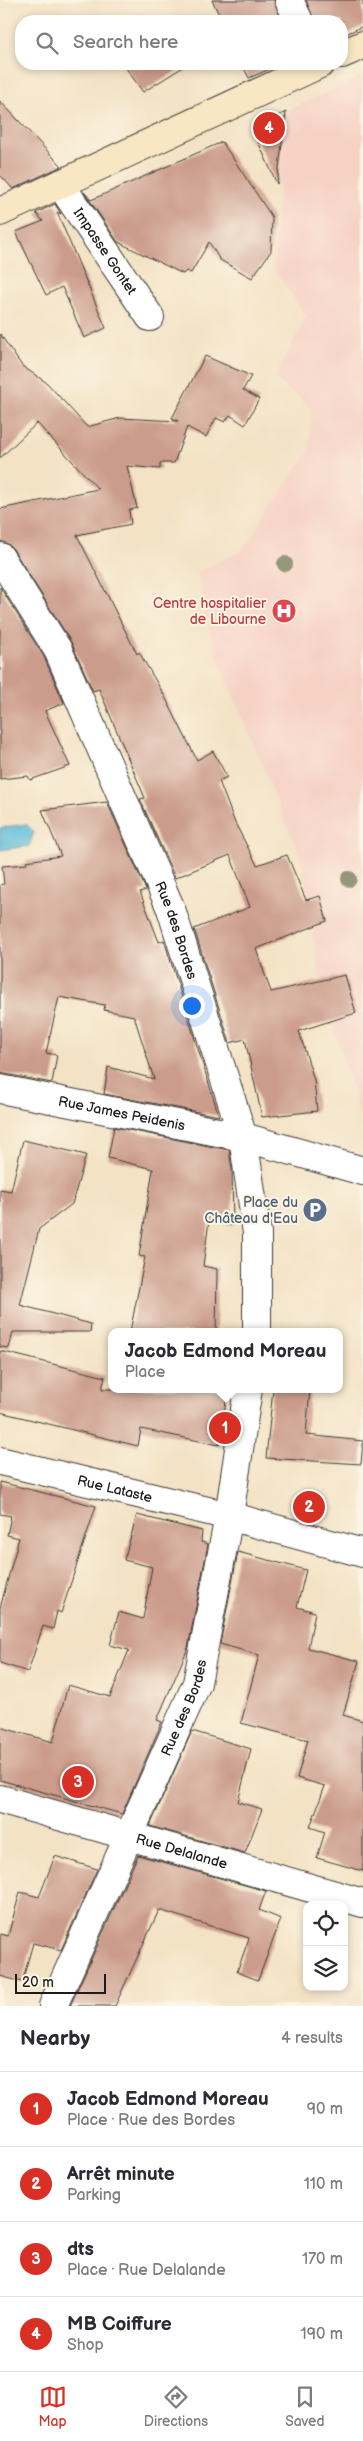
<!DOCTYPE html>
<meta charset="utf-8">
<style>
:root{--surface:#fff;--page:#f7f7f7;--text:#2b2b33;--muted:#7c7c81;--line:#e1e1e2;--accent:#d93025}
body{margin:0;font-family:"Balsamiq Sans",sans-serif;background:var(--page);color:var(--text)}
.controls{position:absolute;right:15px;bottom:15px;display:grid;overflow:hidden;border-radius:10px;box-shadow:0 2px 8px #0003}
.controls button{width:45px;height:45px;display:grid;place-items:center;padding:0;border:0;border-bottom:1px solid var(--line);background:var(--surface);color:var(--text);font:25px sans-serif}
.scale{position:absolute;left:15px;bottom:12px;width:91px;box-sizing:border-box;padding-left:5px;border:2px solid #1c1c1c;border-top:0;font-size:14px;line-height:18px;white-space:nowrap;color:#1c1c1c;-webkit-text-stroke:4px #fcf5e5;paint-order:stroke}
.you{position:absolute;left:191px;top:1005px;width:18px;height:18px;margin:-12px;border:4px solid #fff;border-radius:50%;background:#1a73e8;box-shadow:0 0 0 8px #1a73e833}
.badge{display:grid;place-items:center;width:32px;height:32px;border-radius:50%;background:var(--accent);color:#fff;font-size:16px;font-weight:700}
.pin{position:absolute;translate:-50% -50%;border:2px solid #fff;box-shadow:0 1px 5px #0006}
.popup{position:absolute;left:108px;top:1328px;width:235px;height:65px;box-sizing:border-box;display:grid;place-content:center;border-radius:10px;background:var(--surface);filter:drop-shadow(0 1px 4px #0005);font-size:16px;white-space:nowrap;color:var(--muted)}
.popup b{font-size:19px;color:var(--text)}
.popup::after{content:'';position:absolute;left:50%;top:100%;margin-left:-10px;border:10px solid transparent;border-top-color:var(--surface)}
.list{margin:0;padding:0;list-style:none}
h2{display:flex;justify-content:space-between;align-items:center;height:65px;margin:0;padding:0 20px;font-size:21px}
h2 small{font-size:16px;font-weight:400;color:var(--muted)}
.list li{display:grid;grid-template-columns:32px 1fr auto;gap:15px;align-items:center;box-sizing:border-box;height:75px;padding:0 20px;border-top:1px solid var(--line)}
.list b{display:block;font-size:19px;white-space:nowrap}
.list p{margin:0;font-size:16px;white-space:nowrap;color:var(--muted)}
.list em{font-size:16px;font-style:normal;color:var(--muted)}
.icon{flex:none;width:28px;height:28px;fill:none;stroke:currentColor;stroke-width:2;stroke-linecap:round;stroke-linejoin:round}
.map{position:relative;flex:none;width:363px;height:2006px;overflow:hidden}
.search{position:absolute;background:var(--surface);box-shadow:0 2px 8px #0003;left:15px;right:15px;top:15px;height:55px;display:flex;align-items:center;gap:12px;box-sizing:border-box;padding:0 18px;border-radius:20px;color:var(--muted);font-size:19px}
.sheet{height:365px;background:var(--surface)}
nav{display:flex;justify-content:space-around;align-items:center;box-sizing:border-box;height:70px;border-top:1px solid var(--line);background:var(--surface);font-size:14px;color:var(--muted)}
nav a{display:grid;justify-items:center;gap:2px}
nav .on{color:var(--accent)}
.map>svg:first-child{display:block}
.built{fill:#f6d2c5}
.water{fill:#5cbdda;stroke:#3c6c7b}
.building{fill:#cb9b8b}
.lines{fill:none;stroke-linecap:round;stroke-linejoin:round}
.minor-casing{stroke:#3c3a35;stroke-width:30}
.tertiary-casing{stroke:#3c3a35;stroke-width:30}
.secondary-casing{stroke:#3c3a35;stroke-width:30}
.minor{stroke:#fff;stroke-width:28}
.tertiary{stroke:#fff;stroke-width:28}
.secondary{stroke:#f9e7c3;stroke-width:28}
.tree{fill:#949779}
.labels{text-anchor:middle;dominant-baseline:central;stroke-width:4;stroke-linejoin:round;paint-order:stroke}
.street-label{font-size:14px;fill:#1c1c1c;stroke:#fcf5e5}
.health-label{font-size:14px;fill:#be3a42;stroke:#fcf5e5;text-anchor:end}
.service-label{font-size:14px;fill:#4e5e75;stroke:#fcf5e5;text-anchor:end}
</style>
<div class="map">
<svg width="363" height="2006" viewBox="0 0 363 2006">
<rect width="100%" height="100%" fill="#fcf5e5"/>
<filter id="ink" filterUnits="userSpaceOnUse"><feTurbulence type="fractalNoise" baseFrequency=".02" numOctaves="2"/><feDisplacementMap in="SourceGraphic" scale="10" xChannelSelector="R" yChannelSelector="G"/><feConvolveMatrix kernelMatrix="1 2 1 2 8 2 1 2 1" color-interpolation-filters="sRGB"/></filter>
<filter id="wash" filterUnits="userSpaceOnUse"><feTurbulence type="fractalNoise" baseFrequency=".0096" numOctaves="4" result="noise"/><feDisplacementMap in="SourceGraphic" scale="20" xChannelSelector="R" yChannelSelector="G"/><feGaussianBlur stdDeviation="1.12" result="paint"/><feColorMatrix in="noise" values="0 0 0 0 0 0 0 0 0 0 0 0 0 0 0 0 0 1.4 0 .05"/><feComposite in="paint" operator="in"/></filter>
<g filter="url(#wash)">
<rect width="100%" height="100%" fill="#f3e2c4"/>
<polygon class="built" points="363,76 363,1126 320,981 302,862 215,651 197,572 242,551 309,451 311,408 275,378 306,316 273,267 279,189 288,110"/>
<polygon class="water" points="26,824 34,832 29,846 0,850 0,828"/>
<g id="blocks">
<g class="building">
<polygon points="212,0 274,0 282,21 222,21"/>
<polygon points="306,0 363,0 363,26 342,36 342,21 314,21"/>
<polygon points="123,64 188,64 143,92"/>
<polygon points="242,64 281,64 249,78"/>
<polygon points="0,101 54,158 62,166 13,189 0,175"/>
<polygon points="286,112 277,184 252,128"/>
<polygon points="222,142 272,217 271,251 252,278 220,260 209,242 191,273 186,271 183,274 118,242 84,192 91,200"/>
<polygon points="55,204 61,214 57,212 106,328 84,338 62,287 46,295 16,232 43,221 36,213"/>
<polygon points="0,334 22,366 47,383 87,427 120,418 178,421 172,418 205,356 251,376 243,390 259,399 245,425 230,415 225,422 216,418 206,437 187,427 174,463 160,463 160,469 127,466 137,508 129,510 131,524 77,535 137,654 139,652 164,695 197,760 213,751 227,777 219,781 235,823 257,865 287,855 306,900 320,896 327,921 256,949 271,992 345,975 356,1013 299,1031 314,1080 317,1111 262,1117 245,1039 230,1043 194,929 250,907 230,855 175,878 140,799 145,798 99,689 93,691 71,642 13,549 8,544 0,541 0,509 98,489 37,423 0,458"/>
<polygon points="0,587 44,657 64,703 45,711 70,766 30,780 28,776 0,779"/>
<polygon points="107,802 146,890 140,892 159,942 164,940 219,1116 104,1094 108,1067 154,1079 134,1016 104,1010 105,1005 59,997 46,1053 57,1055 52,1083 0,1073 0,885 4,884 2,866 27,864 26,861 61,856 42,810"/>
<polygon points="114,1127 229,1150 232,1169 233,1225 209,1221 203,1266 217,1269 216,1332 130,1332 145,1257 139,1256 153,1169 108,1158"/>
<polygon points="23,1140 86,1155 72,1204 39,1229 20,1305 91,1324 90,1332 13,1332 9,1348 0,1347 0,1189 11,1191"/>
<polygon points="0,1351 105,1377 102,1389 228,1389 219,1445 141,1429 138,1446 0,1412"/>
<polygon points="273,1389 310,1389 306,1435 363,1441 361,1464 266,1458"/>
<polygon points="0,1482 96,1506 61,1613 57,1611 53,1629 43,1626 28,1672 0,1663 0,1608 19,1538 7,1535 11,1516 0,1514"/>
<polygon points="137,1515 202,1531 201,1542 208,1544 188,1648 157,1720 162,1722 122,1814 0,1780 0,1727 53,1742 68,1685 110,1697 129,1650 110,1645 119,1612 143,1619 152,1567 124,1560"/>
<polygon points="238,1552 306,1570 297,1607 315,1612 308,1648 359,1661 343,1715 363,1721 363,1871 317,1858 325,1832 310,1827 325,1786 297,1778 308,1740 241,1723 259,1655 220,1644"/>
<polygon points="192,1731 251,1749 238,1802 262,1809 245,1853 150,1826"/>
<polygon points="138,1855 266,1891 259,1910 281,1919 258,1980 237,1972 249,1938 159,1910 115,2006 70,2006"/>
<polygon points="55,1856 97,1869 61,1950 33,1943 22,1982 0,1976 0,1934 8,1936 20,1892 39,1897"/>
</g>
</g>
</g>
<g filter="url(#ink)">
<use href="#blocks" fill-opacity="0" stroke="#3c3a35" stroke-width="1"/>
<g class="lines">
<defs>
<g id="minor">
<polyline points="289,0 299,21"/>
<path id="s1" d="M60 184 150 317"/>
<path id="s2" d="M0 557 58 650 171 909 243 1137 257 1233V1332"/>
<path id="s3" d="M0 1089 243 1137 363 1171"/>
<path id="s4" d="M0 1799 363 1903"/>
<path id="s5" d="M53 2006 197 1683 229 1516 248 1389"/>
</g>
<g id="tertiary">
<path id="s6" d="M0 1461 229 1516 363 1553"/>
</g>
<g id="secondary">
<polyline points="342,54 363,45"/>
<polyline points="0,212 320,64"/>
</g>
</defs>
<use href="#minor" class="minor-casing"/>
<use href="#tertiary" class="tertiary-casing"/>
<use href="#secondary" class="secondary-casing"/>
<use href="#minor" class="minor"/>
<use href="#tertiary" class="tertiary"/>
<use href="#secondary" class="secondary"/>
</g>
<g class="tree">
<circle cx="285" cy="564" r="8"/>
<circle cx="349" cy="879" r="8"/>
</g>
</g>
<defs>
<symbol id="hospital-disc" viewBox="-11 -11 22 22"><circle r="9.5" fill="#e0444e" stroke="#fcf5e5"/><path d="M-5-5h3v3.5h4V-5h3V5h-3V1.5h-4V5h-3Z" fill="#fff"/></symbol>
<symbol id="parking-disc" viewBox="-11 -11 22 22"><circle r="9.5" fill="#5c6f8a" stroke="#fcf5e5"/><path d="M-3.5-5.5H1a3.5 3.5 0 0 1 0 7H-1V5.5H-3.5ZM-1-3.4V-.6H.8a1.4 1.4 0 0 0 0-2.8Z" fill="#fff"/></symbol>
</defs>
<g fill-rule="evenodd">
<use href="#hospital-disc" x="270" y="597" width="28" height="28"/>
<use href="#parking-disc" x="301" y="1196" width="28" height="28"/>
</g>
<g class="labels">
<g class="street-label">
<text stroke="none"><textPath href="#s1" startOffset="81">Impasse Gontet</textPath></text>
<text stroke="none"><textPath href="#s2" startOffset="414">Rue des Bordes</textPath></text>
<text stroke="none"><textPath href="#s3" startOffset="124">Rue James Peidenis</textPath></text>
<text stroke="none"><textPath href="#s6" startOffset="118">Rue Lataste</textPath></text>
<text stroke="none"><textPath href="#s5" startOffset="326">Rue des Bordes</textPath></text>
<text stroke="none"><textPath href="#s4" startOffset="189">Rue Delalande</textPath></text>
</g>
<g class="health-label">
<text x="266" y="603">Centre hospitalier<tspan x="266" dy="16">de Libourne</tspan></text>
</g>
<g class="service-label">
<text x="298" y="1202">Place du<tspan x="298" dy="16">Château d'Eau</tspan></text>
</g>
</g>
</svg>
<div class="controls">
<button><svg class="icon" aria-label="locate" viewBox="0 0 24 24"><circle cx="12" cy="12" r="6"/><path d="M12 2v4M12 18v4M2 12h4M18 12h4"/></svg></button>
<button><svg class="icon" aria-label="layers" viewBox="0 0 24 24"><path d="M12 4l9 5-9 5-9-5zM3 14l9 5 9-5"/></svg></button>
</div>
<div class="scale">20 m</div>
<div class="you"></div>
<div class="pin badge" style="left:225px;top:1428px">1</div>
<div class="popup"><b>Jacob Edmond Moreau</b>Place</div>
<div class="pin badge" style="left:309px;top:1507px">2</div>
<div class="pin badge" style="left:78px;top:1782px">3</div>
<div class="pin badge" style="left:269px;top:128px">4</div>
<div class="search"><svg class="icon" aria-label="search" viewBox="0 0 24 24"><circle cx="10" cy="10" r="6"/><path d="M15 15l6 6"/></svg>Search here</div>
</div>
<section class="sheet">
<h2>Nearby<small>4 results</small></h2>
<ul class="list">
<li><span class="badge">1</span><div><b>Jacob Edmond Moreau</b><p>Place · Rue des Bordes</p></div><em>90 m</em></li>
<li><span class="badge">2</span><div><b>Arrêt minute</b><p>Parking</p></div><em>110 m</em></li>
<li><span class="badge">3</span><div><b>dts</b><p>Place · Rue Delalande</p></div><em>170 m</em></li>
<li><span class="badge">4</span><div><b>MB Coiffure</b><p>Shop</p></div><em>190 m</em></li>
</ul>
</section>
<nav>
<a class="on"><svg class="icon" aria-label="map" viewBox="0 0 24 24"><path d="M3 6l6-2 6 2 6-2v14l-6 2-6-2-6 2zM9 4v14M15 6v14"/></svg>Map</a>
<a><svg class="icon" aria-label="directions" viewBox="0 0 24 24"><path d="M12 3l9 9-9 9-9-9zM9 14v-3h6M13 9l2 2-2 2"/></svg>Directions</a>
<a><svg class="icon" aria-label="saved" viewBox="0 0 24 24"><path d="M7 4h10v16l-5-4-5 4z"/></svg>Saved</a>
</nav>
